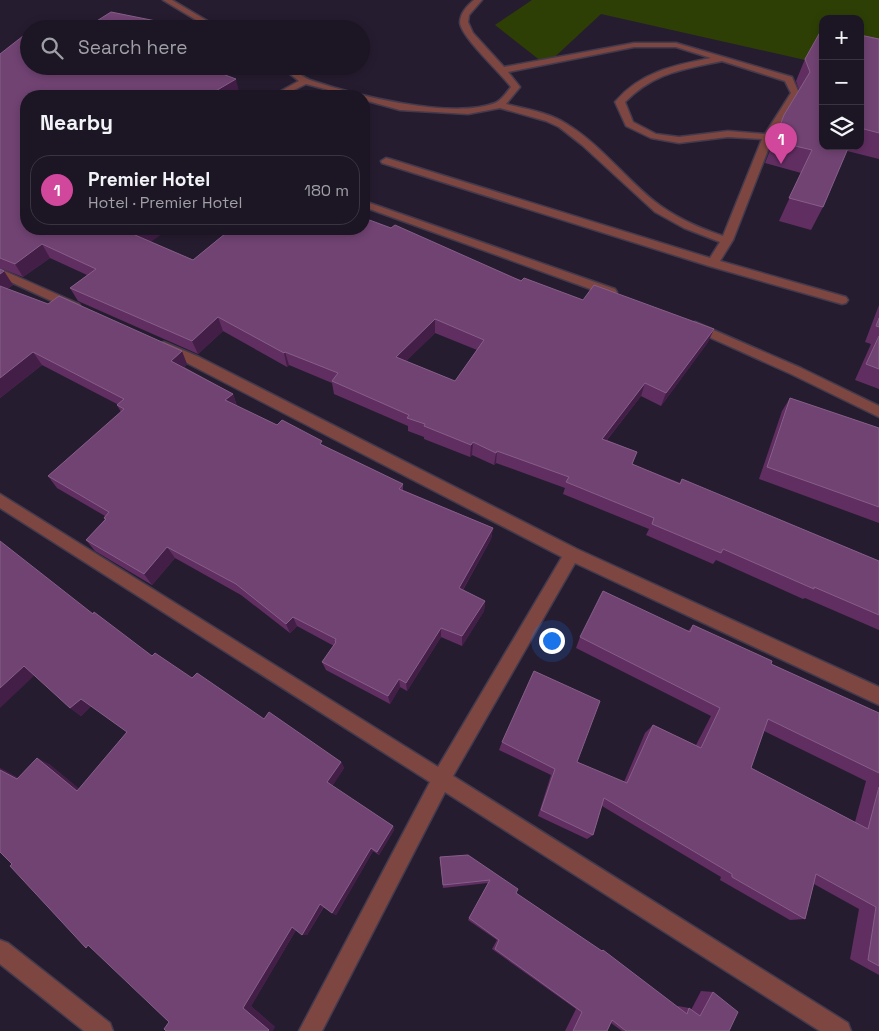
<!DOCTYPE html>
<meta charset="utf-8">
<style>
:root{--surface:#1c1524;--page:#251e2c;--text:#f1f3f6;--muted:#a09fa6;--line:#3a3441;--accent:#5cceba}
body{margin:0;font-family:"Space Grotesk",sans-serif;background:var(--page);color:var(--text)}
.controls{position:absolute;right:15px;top:15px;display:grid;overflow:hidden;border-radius:10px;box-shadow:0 2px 8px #0003}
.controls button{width:45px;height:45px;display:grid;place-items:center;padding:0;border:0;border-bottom:1px solid var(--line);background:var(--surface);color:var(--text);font:25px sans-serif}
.you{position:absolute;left:551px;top:640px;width:18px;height:18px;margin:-12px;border:4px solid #fff;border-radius:50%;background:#1a73e8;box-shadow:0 0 0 8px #1a73e833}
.badge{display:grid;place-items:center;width:32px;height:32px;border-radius:50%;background:var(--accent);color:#fff;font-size:16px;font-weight:700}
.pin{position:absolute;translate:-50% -41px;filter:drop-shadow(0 1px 2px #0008)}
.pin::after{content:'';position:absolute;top:26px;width:18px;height:15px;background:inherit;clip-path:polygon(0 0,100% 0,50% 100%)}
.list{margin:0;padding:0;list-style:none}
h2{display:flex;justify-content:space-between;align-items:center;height:65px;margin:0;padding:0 20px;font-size:21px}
h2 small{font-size:16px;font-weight:400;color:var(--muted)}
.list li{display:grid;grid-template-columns:32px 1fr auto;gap:15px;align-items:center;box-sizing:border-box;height:70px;margin:0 10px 10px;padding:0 10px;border:1px solid var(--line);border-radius:20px}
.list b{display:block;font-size:19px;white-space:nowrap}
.list p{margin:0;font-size:16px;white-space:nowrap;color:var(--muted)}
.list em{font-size:16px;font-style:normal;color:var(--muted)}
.icon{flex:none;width:28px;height:28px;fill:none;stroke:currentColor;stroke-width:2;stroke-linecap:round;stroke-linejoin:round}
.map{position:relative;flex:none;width:879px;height:1031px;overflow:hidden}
.search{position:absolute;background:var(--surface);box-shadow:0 2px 8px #0003;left:20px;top:20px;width:350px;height:55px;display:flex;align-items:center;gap:12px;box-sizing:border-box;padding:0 18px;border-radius:28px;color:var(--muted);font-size:19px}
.panel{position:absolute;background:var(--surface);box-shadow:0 2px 8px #0003;left:20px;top:90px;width:350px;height:145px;border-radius:20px}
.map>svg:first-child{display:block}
.green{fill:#2e3f06}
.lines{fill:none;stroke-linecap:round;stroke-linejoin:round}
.minor-casing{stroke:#433a4d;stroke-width:3}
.minor{fill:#7d4641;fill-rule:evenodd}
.wall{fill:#612e62;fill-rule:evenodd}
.shaded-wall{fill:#431e47}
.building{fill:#714373;stroke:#865e88;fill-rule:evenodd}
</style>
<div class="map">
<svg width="879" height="1031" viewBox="0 0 879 1031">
<rect width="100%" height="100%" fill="#261c30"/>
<polygon class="green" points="532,0 879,0 879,77 860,72 860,19 823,19 823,64 601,14 546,65 495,25"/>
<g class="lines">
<defs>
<g id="minor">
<polygon points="163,0 172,0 221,29 211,29"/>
<path d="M474 0H482L469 15 468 22 473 33 504 67 634 43H676L792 77 799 93 773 137 733 240 720 261 846 297 848 300 846 303 842 304 709 266 382 163 381 161 386 158 390 159 710 258 720 242 684 228 655 212 582 145 559 127 546 121 500 108 468 114 400 110 364 100V96H351L306 84 282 96H272L299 81 280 66C296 66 297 75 310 80 354 95 452 120 495 103 501 101 507 92 511 87 501 73 462 38 460 23 460 13 467 6 474 0ZM634 47H676L711 58C675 65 640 72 615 102L626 126 651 138 679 143 728 137 762 139 723 236C699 228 674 217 654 201 624 177 599 143 565 123 547 112 525 109 506 104L520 87 508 72ZM722 61 785 81 791 93 765 134 728 131 679 137 656 134 633 122 625 102C655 72 682 70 722 61Z"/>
<polygon points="364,201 615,289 617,292 615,295 607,295 364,207"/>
<polygon points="0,269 79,304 81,307 75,311 71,310 0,277"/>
<polygon points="695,322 801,368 879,406 879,417 791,374 691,329 689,326 691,323"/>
<polygon points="164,342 199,357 577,549 879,687 879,705 575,563 453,776 848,1023 851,1031 820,1031 445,792 322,1031 299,1031 430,782 0,508 0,494 438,767 562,557 160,349 158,346 160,343"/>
<polygon points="0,940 8,943 110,1023 113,1031 84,1031 0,964"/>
</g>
</defs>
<use href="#minor" class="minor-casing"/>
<use href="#minor" class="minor"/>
</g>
<g class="wall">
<polygon points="823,27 823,146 860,146 860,35 879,39 879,159 847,151 823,207 811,230 779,221 801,173 765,163 784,115 799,90 796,81 805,59"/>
<path d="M0 54 29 66H208L205 68 239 92 233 96H26L151 242 193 260 227 232 222 229H364L583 300 714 329 708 342 661 406 641 396 607 440 637 452 632 464 879 561V630L805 598 803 599 716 560 713 564 646 535 649 529 563 494 565 488 496 463 494 465 472 455 470 457 424 439V437L408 431V426L334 394 332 383 289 365 287 367 223 331 198 354 78 301 70 288 87 275 50 258 23 277 0 268ZM435 333 477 350 455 381 406 361Z"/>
<polygon points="0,269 13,285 7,289 187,364 184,367 233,394 237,406 277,425 323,446 403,484 403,490 493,528 491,539 463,590 485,601 484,611 462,646 441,637 407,691 400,687 390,704 326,670 322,662 334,646 297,626 290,633 241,595 175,558 152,585 95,551 86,540 105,519 104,518 105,516 57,488 48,476 121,412 117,405 117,404 42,365 0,398"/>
<polygon points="879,305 879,389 855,380 871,344 865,342"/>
<polygon points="790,398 879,428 879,523 759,479 782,411"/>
<polygon points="93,614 152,656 341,762 344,768 332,786 393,826 394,830 379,855 373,851 336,915 332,913 324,907 307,935 302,935 296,930 251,1006 275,1027 169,1022 12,864 0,852 0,768 18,778 49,764 79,789 127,732 91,706 81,716 70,708"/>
<path d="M693 625 771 664 879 713V975L850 959 859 909 814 884 805 919 790 920 720 880 721 877 602 806 593 835 587 839 538 816 551 775 499 750 502 742 577 762 624 782 645 733 653 725 696 745 711 716 576 648 580 637 688 631ZM764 731 866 781 855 822 751 768Z"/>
<polygon points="440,857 516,893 600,950 603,950 677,1007 678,1006 689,1008 691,1010 701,991 713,992 729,1031 622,1031 611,1023 607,1031 565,1031 576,1009 492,949 497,940 468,920 488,883 443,888"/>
</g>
<g class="shaded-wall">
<polygon points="236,79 239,92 233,96 207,96"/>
<polygon points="144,229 169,229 141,249 135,235"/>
<polygon points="42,244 50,258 23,277 15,264"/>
<polygon points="4,271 13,285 0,294 0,274"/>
<polygon points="218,317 223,331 198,354 192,341"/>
<polygon points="435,319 435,333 397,370 396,357"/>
<polygon points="714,329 708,342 661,406 666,393"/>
<polygon points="182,351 187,364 177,374 171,361"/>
<polygon points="33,352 42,365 0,398 0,378"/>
<polygon points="285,352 289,365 287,367 284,353"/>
<polygon points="645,383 641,396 598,451 602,439"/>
<polygon points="233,394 237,407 225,400"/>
<polygon points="473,442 472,455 470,457 471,445"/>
<polygon points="497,451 496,463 494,465 496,453"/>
<polygon points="493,528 491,539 458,598 459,588"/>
<polygon points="167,547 175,558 152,585 144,574"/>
<polygon points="485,601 484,611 462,646 462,636"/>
<polygon points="293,617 297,626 290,633 286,624"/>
<polygon points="441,628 441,637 407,691 406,683"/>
<polygon points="24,666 36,674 0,708 0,688"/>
<polygon points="399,679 400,687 390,704 388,696"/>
<polygon points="81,699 91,706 81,716 70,708"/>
<polygon points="37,758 49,764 88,796 77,791"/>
<polygon points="341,762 344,768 331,788 327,782"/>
<polygon points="0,768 30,784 17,779 0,770"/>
<polygon points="393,826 394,830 379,855 377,852"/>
<polygon points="371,848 373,851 336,915 332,913"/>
<polygon points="320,904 324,906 307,935 302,935"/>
<polygon points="292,927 297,928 251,1006 275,1027 273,1031 268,1031 243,1008"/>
</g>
<g class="building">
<polygon points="111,12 176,25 183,29 84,29"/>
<polygon points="823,27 823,146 849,146 823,207 789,198 812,150 774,141 784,115 810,72 805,59"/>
<polygon points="860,35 879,39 879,133 860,128"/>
<path d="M23 36 29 37V66H201L236 79 207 96H26V229H144L135 235 193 260 231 229H364V218L391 228 395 225 521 281 524 278 583 300 594 285 714 329 666 393 645 383 602 439 637 452 632 464 680 484 682 479 879 561V615L814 587V589L723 549 721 553 652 524 654 518 566 482 569 477 497 451 496 453 473 442 471 445 424 426 425 424 407 418 409 415 332 381 338 373 285 352 284 353 218 317 192 341 70 288 96 269 42 244 15 264 0 258V54ZM435 319 484 340 455 381 396 357Z"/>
<polygon points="0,269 4,271 0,274"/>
<polygon points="0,286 48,304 59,296 182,351 171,361 233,394 225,400 277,425 282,420 322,441 320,444 403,484 399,489 493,528 459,588 485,601 462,636 441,628 406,683 399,679 388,696 322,662 336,642 335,641 336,639 293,617 286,624 236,584 167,547 144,574 86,540 106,519 104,518 109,512 48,476 124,409 117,405 124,399 33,352 0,378"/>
<polygon points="879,318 879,327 876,326"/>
<polygon points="879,336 879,369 866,364"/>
<polygon points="790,398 879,428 879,507 767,467"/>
<polygon points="0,541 93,614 94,612 152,656 155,653 192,678 197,673 264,719 269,712 341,762 327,782 393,826 377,852 371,848 332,913 320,904 302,935 292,927 243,1008 269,1030 268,1031 166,1031 164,1029 169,1022 88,945 86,948 10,866 12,864 0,852 0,770 17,779 37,758 77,791 127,732 81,699 70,708 24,666 0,688"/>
<polygon points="603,591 690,632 693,625 772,661 771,664 879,713 879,773 768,719 751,768 868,829 879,787 879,966 868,960 876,907 816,874 805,919 732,877 732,874 604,798 593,835 541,810 555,769 502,742 534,671 600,701 577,762 627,783 653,725 701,748 720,708 580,637"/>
<polygon points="468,855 518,889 516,893 602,951 603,950 687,1014 689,1008 700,1016 713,992 738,1012 729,1031 626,1031 612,1020 607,1031 573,1031 582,1012 495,949 499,940 469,918 490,880 443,885 440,857"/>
</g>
</svg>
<div class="controls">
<button>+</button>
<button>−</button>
<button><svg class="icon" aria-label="layers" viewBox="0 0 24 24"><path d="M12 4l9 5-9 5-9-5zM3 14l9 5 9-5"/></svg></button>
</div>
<div class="you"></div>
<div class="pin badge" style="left:781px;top:164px;background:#d1479c">1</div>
<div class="search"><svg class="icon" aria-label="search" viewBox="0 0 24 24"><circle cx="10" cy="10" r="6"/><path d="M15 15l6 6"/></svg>Search here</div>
<section class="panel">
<h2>Nearby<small></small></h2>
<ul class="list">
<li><span class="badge" style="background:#d1479c">1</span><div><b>Premier Hotel</b><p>Hotel · Premier Hotel</p></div><em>180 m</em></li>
</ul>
</section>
</div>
